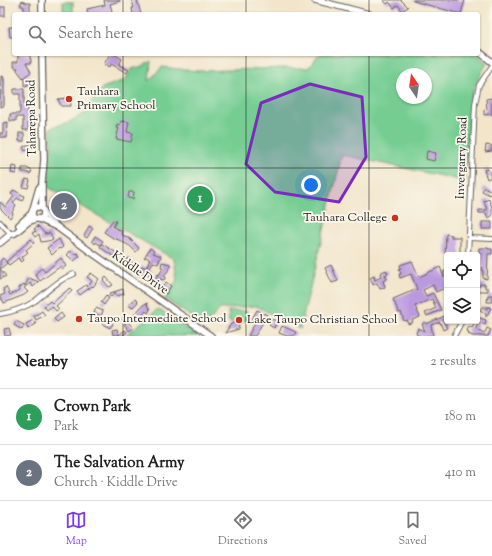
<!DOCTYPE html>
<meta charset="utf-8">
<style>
:root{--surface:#fff;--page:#f2f2f2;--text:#222;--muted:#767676;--line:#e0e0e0;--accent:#7c3aed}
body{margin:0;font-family:"Sorts Mill Goudy",serif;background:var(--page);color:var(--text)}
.controls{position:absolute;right:12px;bottom:12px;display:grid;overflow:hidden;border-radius:4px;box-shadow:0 1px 3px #0004}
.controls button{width:36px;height:36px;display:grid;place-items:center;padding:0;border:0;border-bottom:1px solid var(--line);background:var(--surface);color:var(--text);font:20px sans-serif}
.compass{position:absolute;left:396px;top:68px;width:36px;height:36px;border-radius:50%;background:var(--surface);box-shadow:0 1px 3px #0004;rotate:347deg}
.you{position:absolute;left:311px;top:185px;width:14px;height:14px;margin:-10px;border:3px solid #fff;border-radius:50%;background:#1a73e8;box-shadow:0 0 0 6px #1a73e833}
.badge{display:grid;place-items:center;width:26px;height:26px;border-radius:50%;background:var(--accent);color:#fff;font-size:13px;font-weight:700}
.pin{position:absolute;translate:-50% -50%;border:2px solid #fff;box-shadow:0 1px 4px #0006}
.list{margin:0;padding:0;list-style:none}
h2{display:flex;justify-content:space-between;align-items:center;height:52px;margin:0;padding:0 16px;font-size:17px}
h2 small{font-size:13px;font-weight:400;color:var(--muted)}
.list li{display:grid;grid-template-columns:26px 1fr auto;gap:12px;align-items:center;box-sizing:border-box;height:56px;padding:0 16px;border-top:1px solid var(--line)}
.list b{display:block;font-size:15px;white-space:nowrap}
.list p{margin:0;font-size:13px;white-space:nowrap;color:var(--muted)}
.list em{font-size:13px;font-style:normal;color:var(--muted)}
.icon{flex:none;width:22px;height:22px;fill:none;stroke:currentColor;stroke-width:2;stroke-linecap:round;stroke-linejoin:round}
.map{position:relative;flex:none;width:492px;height:336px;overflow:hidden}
.search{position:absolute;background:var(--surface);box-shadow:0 1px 3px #0004;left:12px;right:12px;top:12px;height:44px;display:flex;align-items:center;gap:10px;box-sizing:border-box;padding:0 14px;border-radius:4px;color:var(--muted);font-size:15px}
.sheet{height:164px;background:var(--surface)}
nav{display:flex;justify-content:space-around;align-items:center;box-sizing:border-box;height:56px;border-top:1px solid var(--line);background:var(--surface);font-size:11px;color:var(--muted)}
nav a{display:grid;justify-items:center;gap:2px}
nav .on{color:var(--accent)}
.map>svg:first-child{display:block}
.green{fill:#75cd92;stroke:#487457;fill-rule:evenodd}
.building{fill:#bb99df}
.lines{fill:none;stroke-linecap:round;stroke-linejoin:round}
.minor-casing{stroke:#676259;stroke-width:6}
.tertiary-casing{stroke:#676259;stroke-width:8}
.minor{stroke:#fff;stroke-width:4}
.tertiary{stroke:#fff;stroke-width:5.5}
.marked{fill:#7b2cbf;fill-opacity:0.2;stroke:#7b2cbf;stroke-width:3;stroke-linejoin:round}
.grid{fill:none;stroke:#1c1c1c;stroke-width:1;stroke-opacity:0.55}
.poi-dot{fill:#c8321e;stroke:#fbf7ec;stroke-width:1.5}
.labels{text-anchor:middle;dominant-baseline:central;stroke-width:3.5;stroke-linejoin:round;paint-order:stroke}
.poi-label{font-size:12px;fill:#1c1c1c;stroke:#fbf7ec;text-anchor:start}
.street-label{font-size:12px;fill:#1c1c1c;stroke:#fbf7ec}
</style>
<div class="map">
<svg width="492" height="336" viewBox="0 0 492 336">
<rect width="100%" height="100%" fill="#fbf7ec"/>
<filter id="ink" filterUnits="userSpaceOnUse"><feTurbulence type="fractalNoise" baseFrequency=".025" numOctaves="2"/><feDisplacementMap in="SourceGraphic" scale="8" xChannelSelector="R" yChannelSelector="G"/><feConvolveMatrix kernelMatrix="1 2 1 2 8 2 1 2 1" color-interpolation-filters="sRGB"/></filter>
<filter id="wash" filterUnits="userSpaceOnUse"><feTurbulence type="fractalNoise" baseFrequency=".012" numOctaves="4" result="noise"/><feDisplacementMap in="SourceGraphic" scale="16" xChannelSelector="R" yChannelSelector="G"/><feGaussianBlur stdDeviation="0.9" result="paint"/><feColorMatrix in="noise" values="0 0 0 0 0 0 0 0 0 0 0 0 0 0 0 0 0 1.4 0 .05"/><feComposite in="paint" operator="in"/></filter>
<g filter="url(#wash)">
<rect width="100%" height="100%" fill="#f2e5ca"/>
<g class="green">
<rect x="63" y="2" width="10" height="12"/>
<path d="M320 54H476L487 63 475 85 471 97 465 181 342 155 300 329 256 306 220 309 205 326 165 299 177 280 174 259 48 187V152L52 149 50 141V128L69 122 87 112 92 101 102 88 125 80 132 69 143 66 151 61 149 81 162 67 198 71 284 68H308ZM402 74H426V98H402Z"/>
<polygon points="158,309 198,336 125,336"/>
<polygon points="228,311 247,311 247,321 229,322"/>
</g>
<g id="blocks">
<g class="building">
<polygon points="104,0 120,0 120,1 110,4 112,11 107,12 108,14 88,14 87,9 105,5"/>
<polygon points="132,0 137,0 141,14 133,14 132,8 134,8"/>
<polygon points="383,0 401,0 408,7 402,11 398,5 394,8 389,2 387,4"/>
<polygon points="413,0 465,0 461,14 413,1"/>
<polygon points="22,1 26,3 30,3 30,14 24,14 24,7 20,5"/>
<rect x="0" y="7" width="5" height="9"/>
<polygon points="9,27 13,27 13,37 10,37"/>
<polygon points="110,54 114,54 122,59 119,65 129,70 127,73 111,64 110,67 104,64"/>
<polygon points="18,55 30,55 30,59 31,59 31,63 26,63 31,72 23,78 17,70 18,68 15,68 13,65 13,62 18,62"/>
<polygon points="1,76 3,76 4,79 4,106 0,107"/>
<polygon points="24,79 32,79 32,84 27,84 27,86 24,86"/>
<polygon points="14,89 24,89 24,105 27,105 27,113 32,113 32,118 28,118 28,130 23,130 23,117 16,117 16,121 10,121 10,114 19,114 20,112 20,94 14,94"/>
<polygon points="70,98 71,106 61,106 58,99"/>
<polygon points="492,98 492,114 484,115 484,110 487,109 486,99"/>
<polygon points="121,121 129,122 127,132 133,133 131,142 116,139 119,128 116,128 117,124 120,125"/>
<polygon points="8,122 7,138 0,137 0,133 3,133 3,123"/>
<rect x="19" y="133" width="5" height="8"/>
<polygon points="32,144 33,149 29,149 25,151 23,147 27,145"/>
<polygon points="486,145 492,146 492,151 485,152"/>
<polygon points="427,151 436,153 434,161 426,159"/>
<polygon points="12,166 17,167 16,174 11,173"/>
<polygon points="22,168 27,168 32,171 30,174 26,172 22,172"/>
<polygon points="488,169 491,177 487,179 484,170"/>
<polygon points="26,179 30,180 28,188 23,187"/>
<polygon points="484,187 492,191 490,195 482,191"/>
<polygon points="14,190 24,196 22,201 17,198 13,203 16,205 12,212 13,214 10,218 0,208 0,202 6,207 14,196 11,194"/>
<polygon points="129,192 134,192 133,199 128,198"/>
<polygon points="61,197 68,201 67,204 72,207 70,209 74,211 72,215 68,213 67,215 63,212 61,215 55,212"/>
<polygon points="489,199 492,208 492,216 488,218 486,213 479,213 479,210 487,210 484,201"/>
<polygon points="113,220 116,221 113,227 122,231 121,234 130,239 139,248 136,252 130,246 119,240 113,238 104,232"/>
<rect x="482" y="222" width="10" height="7"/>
<polygon points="37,225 45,234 50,233 53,240 41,242 39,234 35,237 32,233 36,231 34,229 37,227 38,228"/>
<polygon points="89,226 93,228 87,238 84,236"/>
<polygon points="446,234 452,235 451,237 460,237 460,255 445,255"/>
<polygon points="95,236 103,241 100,245 96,242 95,244 92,241"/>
<polygon points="31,239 34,243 26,250 28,252 22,257 24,260 22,262 18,258 9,265 6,262"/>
<polygon points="59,239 63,247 60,249 59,248 52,255 47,248"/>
<polygon points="102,244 117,253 114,257 100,247"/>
<polygon points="150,248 154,251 153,253 161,256 158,264 153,262 149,269 152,271 149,275 144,272 141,276 136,273 138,269 140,270 142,266 146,268 150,259 146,257 144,258"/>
<polygon points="479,248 488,248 488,249 492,249 492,254 488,254 487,279 483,278 482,253 479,253"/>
<polygon points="70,251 75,254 77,253 80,256 74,261 67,255"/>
<polygon points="3,258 7,263 0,269 6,276 0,279 0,261"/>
<polygon points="61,258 66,266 62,269 61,266 40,281 35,274 42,268 45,272"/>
<polygon points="129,258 133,265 129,268 124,262"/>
<polygon points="412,261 419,277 440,267 444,277 444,271 447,271 447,287 436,292 433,285 423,290 426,296 433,293 441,310 427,316 425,313 436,308 432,299 415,306 420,317 412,320 413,322 408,324 407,320 404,321 401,312 399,313 393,299 417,289 411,274 400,278 399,274 401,274 399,269 401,268 400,265"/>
<polygon points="162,262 170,264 170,268 164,276 166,277 164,280 160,279 156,286 152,284 158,274 159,275 163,268 161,267"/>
<polygon points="331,265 338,281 332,283 325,268"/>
<polygon points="386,270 388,274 385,275 387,279 383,281 385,287 380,289 377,283 373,285 370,278 374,276 375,280 381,277 380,273"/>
<polygon points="91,273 99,279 93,287 92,286 80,295 77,291 86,285 87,287 92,281 87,277"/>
<polygon points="106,277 113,285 109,287 103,280"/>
<polygon points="29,278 39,282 33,287 30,283 24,288 28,292 24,295 4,303 2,299 0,299 0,296 5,294 3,289 6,287 10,295 20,290 19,288 24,284 25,286"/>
<polygon points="166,282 171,286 166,294 160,291"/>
<polygon points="480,284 485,284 485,288 488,288 488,291 478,291 478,286 480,286"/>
<polygon points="70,288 72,291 56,306 59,309 56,311 52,306 47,310 44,306 50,301 52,303"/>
<polygon points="123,289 124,294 117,296 115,292 111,297 109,295 110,293"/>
<polygon points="106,295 109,298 104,305 101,302"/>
<polygon points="488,295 492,295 492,302 487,302"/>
<polygon points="135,299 138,302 132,308 129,305"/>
<polygon points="147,303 148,307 150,309 148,313 146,311 140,318 139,317 137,318 134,315 143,305"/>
<polygon points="483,306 487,309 487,306 491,308 486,317 486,314 480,310"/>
<polygon points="96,308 103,311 101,316 94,313"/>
<polygon points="257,310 267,315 255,336 248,336 255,323 251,321"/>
<polygon points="42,311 45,315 36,320 34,316"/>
<polygon points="61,313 64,317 57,322 54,319"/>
<polygon points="447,315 447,319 443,320 447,328 443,330 440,322 431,325 433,335 421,336 416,334 418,328 425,331 422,324 425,322 426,324"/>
<polygon points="124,317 133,328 129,331 124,324 126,323 122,320"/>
<polygon points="477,317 486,320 485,325 478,322 476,329 484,334 487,328 491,330 488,336 473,336 468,334 469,332 467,331 469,326 472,328 475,321 477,321"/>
<polygon points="272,319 277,321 274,328 269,325"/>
<polygon points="33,320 36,324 28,329 26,324"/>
<polygon points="105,320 113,324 110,328 102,324"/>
<polygon points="16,321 24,325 22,330 14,325"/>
<polygon points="238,322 239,329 225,333 231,324"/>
<polygon points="282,326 296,332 294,336 287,336 279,333"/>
<polygon points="9,328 11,335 5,336 4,329"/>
<polygon points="117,329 119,335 125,330 127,332 122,336 113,335 112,330"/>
</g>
</g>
</g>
<g filter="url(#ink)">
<use href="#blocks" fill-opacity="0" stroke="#676259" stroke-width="1"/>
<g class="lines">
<defs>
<g id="minor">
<polyline points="0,222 11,234"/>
<polyline points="469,238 492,239"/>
<polyline points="468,255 475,104 479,85 492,66"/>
<path d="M0 314C13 312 24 308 35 301 48 291 59 279 74 274"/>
<polyline points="454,336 462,321"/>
</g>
<g id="tertiary">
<polyline points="42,0 42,14"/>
<polyline points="315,0 369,14"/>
<polyline points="478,51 492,62"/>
<circle cx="38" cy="213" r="6"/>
<polyline points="42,208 42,182 44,160 42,54"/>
<polyline points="33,209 39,188"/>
<polyline points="44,213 57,227 91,252 211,336"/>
<polyline points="39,219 57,227"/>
<polyline points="19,225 32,213"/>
<polyline points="0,243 11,234 15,233 28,222 35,219"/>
</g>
</defs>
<use href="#minor" class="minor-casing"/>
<use href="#tertiary" class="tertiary-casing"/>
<use href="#minor" class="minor"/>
<use href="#tertiary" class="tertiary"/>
</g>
</g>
<path class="marked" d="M310 84 362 97 366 157 339 202 275 192 246 164 261 103Z"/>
<path class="grid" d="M123 0V14M246 0V14M369 0V14M123 54V336M246 54V336M369 54V336M0 168H492"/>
<g class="poi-dot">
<circle cx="69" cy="99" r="4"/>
<circle cx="395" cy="218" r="4"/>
<circle cx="79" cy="319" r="4"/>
<circle cx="239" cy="320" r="4"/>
</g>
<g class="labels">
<g class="poi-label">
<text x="77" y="92">Tauhara<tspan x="77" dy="14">Primary School</tspan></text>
<text x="387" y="218" text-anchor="end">Tauhara College</text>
<text x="87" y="319">Taupo Intermediate School</text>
<text x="247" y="320">Lake Taupo Christian School</text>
</g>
<g class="street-label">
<text transform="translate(32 118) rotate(-91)">Taharepa Road</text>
<text transform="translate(462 158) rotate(-88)">Invergarry Road</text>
<text transform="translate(140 273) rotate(35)">Kiddle Drive</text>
</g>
</g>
</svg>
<div class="controls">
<button><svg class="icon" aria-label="locate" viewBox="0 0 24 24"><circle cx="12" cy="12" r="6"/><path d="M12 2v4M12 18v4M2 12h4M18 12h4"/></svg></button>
<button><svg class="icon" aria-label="layers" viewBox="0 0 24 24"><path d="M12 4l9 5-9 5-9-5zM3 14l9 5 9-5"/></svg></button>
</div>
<svg class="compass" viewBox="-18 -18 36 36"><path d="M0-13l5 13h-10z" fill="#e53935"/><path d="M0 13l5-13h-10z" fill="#767676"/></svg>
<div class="you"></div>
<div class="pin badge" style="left:200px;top:199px;background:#2e9e5b">1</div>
<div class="pin badge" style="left:64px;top:206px;background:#6b7280">2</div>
<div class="search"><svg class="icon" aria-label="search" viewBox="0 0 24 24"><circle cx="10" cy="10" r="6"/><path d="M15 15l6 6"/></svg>Search here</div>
</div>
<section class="sheet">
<h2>Nearby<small>2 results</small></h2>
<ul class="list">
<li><span class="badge" style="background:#2e9e5b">1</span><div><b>Crown Park</b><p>Park</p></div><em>180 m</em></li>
<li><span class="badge" style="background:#6b7280">2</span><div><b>The Salvation Army</b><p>Church · Kiddle Drive</p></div><em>410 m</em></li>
</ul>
</section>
<nav>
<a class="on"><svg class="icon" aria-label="map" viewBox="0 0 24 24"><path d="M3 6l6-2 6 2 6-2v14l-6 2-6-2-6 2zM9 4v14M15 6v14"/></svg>Map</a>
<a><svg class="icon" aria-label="directions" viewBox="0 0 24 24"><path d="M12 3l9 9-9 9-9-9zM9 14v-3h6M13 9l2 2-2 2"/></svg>Directions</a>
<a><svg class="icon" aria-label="saved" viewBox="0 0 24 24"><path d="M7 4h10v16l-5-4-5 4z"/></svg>Saved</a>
</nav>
